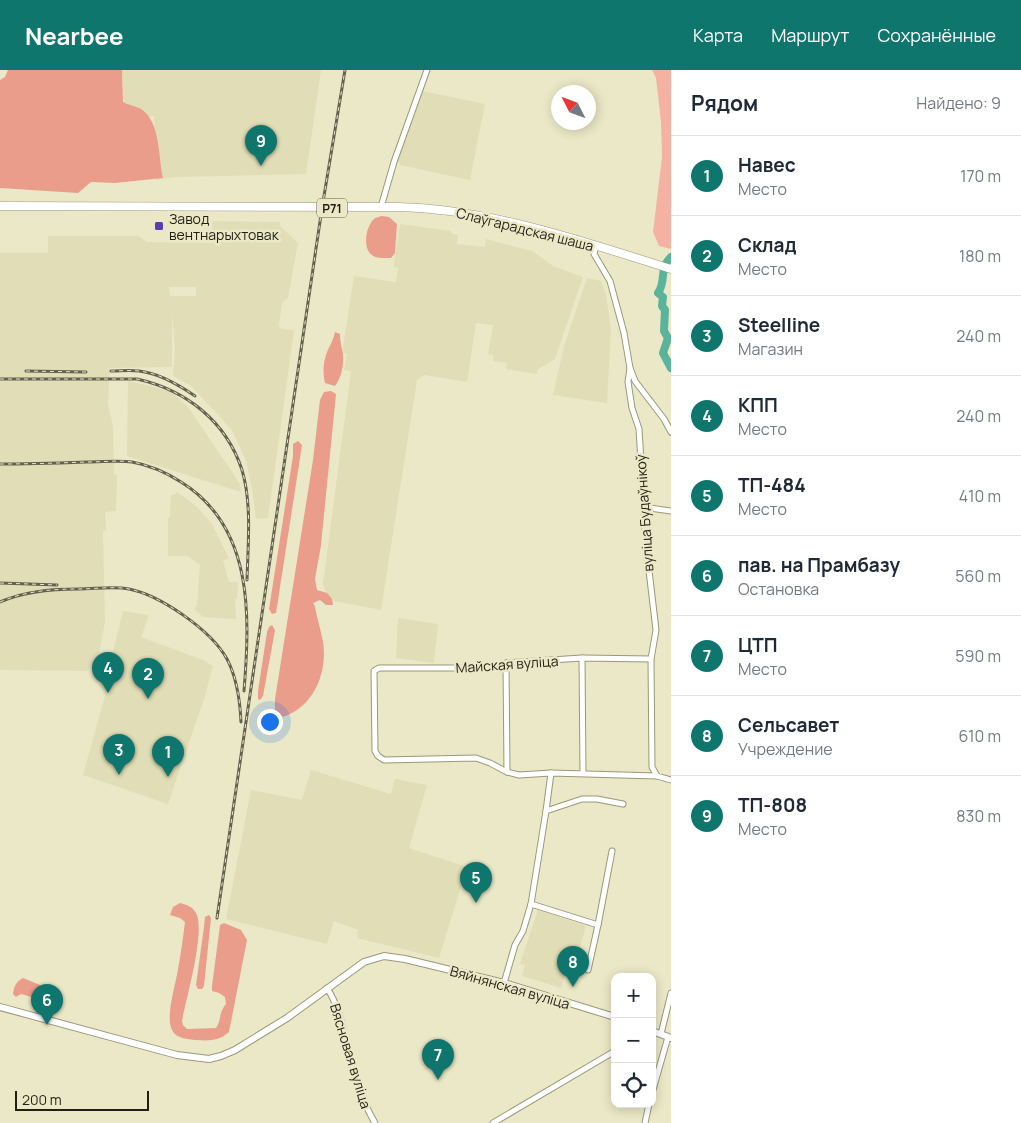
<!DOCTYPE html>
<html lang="ru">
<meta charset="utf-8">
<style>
:root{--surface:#fff;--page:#f6f6f7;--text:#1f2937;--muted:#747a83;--line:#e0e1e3;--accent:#0f766e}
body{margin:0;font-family:Manrope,sans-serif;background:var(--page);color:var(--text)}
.controls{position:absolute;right:15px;bottom:15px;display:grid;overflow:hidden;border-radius:10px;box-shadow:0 2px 12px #0003}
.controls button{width:45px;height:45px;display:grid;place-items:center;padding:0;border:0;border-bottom:1px solid var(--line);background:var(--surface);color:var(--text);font:25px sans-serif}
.compass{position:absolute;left:551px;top:15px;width:45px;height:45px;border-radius:50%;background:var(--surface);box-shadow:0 2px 12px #0003;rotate:312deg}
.scale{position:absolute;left:15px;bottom:12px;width:134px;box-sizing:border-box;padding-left:5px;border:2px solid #201f13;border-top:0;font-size:14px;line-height:18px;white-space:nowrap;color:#201f13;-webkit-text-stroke:4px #ebe8c7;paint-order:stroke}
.you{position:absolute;left:269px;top:651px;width:18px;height:18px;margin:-12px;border:4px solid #fff;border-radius:50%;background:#1a73e8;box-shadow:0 0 0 8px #1a73e833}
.badge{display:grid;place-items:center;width:32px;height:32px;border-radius:50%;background:var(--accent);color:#fff;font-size:16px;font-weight:700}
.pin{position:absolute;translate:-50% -41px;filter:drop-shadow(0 1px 2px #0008)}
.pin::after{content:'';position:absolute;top:26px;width:18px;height:15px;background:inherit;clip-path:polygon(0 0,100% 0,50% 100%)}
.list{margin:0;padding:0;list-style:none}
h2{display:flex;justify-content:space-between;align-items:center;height:65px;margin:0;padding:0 20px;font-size:21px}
h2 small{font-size:16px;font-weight:400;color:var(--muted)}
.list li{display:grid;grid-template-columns:32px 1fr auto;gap:15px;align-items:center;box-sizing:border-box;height:80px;padding:0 20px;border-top:1px solid var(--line)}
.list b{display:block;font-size:19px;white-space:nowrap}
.list p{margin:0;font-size:16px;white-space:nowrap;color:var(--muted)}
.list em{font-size:16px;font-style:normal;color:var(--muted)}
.icon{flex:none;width:28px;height:28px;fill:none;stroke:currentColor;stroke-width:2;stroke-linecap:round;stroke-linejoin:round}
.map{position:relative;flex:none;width:671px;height:1053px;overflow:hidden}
header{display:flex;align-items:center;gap:30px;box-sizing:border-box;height:70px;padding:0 25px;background:var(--accent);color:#fff}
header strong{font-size:24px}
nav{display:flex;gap:28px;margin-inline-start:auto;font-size:18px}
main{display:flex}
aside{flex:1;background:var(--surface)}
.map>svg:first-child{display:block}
.built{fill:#e1ddb6;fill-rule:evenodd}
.green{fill:#f5b2a3}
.forest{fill:#ea9d8b}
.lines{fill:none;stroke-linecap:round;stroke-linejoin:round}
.river{stroke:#59b49b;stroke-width:8}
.minor-casing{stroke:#9b9879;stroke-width:7}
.tertiary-casing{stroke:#9b9879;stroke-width:8}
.primary-casing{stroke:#9b9879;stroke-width:9}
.minor{stroke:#fff;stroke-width:5}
.tertiary{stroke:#fff;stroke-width:6}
.primary{stroke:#fff;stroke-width:8}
.rail-casing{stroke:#64624f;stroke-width:3}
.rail{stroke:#ebe8c7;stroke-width:1;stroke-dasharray:4;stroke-linecap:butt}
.poi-dot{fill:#5b3cb4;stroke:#ebe8c7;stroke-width:2}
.labels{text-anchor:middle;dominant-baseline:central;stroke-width:5;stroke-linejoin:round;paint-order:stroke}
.shield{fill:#ebe8c7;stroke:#5d5b49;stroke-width:1}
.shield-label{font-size:12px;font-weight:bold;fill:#201f13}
.poi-label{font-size:14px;fill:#201f13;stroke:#ebe8c7;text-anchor:start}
.street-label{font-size:14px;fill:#201f13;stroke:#ebe8c7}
</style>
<header>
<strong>Nearbee</strong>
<nav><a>Карта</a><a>Маршрут</a><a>Сохранённые</a></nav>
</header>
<main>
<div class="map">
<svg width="671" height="1053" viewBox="0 0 671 1053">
<rect width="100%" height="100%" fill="#ebe8c7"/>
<g class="built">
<polygon points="122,0 321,0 306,104 176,107 156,110 154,46 125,49"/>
<polygon points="422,21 485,34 470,110 400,95 397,89"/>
<path d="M212 151 280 152V156L298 173 288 228 282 233 279 256 282 259 294 260 268 448 256 449 252 419 246 391 232 360 191 316 173 306 175 278 172 245V297L110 298 108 333 113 357 114 404 117 405 116 441 105 442 106 460 103 461 105 552 98 588 87 601 0 600V183H48V166H138L147 172 213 173ZM169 217H196V226H170Z"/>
<polygon points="400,154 451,161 452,164 458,165 457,174 485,177 486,169 532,181 553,196 583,207 555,289 537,300 537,304 506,299 507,293 493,291 493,285 488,284 493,255 476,253 467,312 424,305 417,310 381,540 329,530 323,514 351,301 344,300 347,284 342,283 354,206 396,212 398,198 394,197 394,194"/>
<polygon points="587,208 601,211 606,225 611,259 607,333 553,325 564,276"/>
<polygon points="128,311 167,320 179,328 188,337 240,414 241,422 127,386"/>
<polygon points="177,422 196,436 212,454 229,488 223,491 229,512 238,512 237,529 235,529 236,549 203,547 194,539 197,535 200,495 188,486 168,486 168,447 170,447 171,425 174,425"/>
<polygon points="123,541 149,545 141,567 203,590 213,596 205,626 168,734 83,705 105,626 105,621 99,616 106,593 110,594"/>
<polygon points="398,548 438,554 434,593 396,588"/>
<polygon points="311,700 391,724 395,709 427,715 409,778 467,797 439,888 357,868 358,860 334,851 327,874 226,849 251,720 302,730"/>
<polygon points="538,840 586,856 572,906 565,904 561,918 522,906 525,895 520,894"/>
</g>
<polygon class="green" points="652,0 671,0 671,179 659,176 653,162 662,87 661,52 656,8"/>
<g class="forest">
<path d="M8 0H122L123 32C128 35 136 36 141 39 161 52 158 87 163 108L115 113 91 112 78 123 0 118V10L5 7Z"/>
<path d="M382 146 389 147 397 154 395 183 391 188C386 188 376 189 372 185 362 178 366 156 374 149 375 148 381 146 382 146Z"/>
<path d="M335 262 340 264C340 272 342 277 343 285 344 296 341 308 335 316L325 313C323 303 323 294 326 285 329 276 333 272 335 262Z"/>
<path d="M331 321 336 324 321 475 315 509 317 520 327 523 332 529 333 535H326L320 530 313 533 315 537C317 549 321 560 323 572 328 603 313 638 282 647L275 643V629L313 390 320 330 324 322Z"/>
<polygon points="298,371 302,375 276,543 272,544 269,539 293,386 293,374"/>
<polygon points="272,555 275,560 263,626 260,630 258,629 258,621 267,562 269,557"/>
<path d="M180 833C187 835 192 836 196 843 206 860 186 929 182 951L183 955 187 959 216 958C222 949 218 944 226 934L225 927 219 923 212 921V916L220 855 224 853 241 860 247 870 229 962C219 971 209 971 196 970 188 969 176 969 172 960 165 946 176 914 178 899 181 883 183 868 185 852L180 848 170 845 173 837Z"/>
<polygon points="209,845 211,848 204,916 202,919 198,919 196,915 204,857 205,847"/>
<path d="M23 908 40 915 42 919 40 924 35 928 21 924 16 927 13 924C14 916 16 912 23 908Z"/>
</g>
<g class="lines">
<path class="river" d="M671 187C658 200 667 210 658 223L663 227 662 236 665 240 664 261 668 268 663 283 671 298"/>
<defs>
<g id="minor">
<polyline points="381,137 394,92 427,0"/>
<polyline points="596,176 594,184 610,211 624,263 630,298 635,311 664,349 671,362"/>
<polyline points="630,298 628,312 632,338 639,359 646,475 656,560 651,589 652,697 657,706 671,710"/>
<polyline points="643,437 671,441"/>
<polyline points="582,588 583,703"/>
<polyline points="651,589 582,588 506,593 490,598 379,598 374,601 375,681 378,686 384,690 476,688 490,693 507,702 519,705 551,703 657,706"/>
<polyline points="506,593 507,702"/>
<polyline points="546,741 551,703"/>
<polyline points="531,834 598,855"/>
<polyline points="588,900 598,855 612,781"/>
<polyline points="504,913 515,875 523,861 531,834 546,741 582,729 597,729 623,734"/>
<path d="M327 918C340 938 343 959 348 981 354 1006 362 1031 375 1053"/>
<polyline points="661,964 671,923"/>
<polyline points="652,1023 668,967"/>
<polyline points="493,1053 615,981"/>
<polyline points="645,1053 649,1034"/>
</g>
<g id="tertiary">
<polyline points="0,937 177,985 209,989 221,986 235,980 287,948 364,892 384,886 405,889 504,913 615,947"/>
<polyline points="652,961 671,968"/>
</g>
<path id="primary" d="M0 136 397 137C490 139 582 171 671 199"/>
</defs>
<use href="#minor" class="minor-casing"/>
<use href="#tertiary" class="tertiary-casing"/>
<use href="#primary" class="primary-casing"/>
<use href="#minor" class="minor"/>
<use href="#tertiary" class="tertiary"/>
<use href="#primary" class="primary"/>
<defs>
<g id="rail">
<polyline points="26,301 86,302"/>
<path d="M111 301C120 301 130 300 139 301 159 303 179 315 195 326"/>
<path d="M0 309H137C186 320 226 351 242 400 252 433 248 475 247 510"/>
<path d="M0 394C29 394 58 393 87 392 102 392 118 390 132 392 149 395 167 403 181 412 254 457 250 546 244 621"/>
<polyline points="0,513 57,515"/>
<path d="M0 532C25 521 52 519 79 519 95 519 113 516 129 519 160 525 211 560 227 589 237 608 240 630 241 652"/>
<polyline points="217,848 322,138 345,0"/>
</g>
</defs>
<use href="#rail" class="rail-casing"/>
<use href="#rail" class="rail"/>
</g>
<rect class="poi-dot" x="154" y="151" width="10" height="10" rx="2.5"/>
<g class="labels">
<rect class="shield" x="317" y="128.5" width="30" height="19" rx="4"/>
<g class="shield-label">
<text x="332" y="138">Р71</text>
</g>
<g class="poi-label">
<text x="169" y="148">Завод<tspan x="169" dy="16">вентнарыхтовак</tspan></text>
</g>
<g class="street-label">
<text transform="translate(525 159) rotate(14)">Слаўгарадская шаша</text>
<text transform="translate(644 443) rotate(-94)">вуліца Будаўнікоў</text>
<text transform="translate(507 594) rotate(-4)">Майская вуліца</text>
<text transform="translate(510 917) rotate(16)">Вяйнянская вуліца</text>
<text transform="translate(351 986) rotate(73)">Вясновая вуліца</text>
</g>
</g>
</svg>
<div class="controls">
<button>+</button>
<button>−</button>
<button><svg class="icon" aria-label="locate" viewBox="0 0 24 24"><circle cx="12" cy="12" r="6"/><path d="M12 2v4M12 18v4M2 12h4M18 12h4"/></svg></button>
</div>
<svg class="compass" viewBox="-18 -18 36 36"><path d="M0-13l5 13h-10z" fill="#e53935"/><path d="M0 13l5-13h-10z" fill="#747a83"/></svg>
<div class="scale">200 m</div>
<div class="you"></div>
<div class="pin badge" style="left:168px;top:707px">1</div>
<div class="pin badge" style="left:148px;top:629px">2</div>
<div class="pin badge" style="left:119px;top:705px">3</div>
<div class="pin badge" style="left:108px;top:623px">4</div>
<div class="pin badge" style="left:476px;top:833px">5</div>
<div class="pin badge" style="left:47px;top:955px">6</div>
<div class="pin badge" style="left:438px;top:1010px">7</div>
<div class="pin badge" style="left:573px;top:917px">8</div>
<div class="pin badge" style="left:261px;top:96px">9</div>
</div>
<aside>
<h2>Рядом<small>Найдено: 9</small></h2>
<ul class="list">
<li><span class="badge">1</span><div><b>Навес</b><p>Место</p></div><em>170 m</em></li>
<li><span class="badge">2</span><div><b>Склад</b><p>Место</p></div><em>180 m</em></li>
<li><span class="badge">3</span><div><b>Steelline</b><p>Магазин</p></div><em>240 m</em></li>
<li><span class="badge">4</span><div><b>КПП</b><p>Место</p></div><em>240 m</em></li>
<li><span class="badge">5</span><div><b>ТП-484</b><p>Место</p></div><em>410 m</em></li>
<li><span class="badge">6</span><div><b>пав. на Прамбазу</b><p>Остановка</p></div><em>560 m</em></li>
<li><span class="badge">7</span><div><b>ЦТП</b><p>Место</p></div><em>590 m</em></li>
<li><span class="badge">8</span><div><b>Сельсавет</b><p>Учреждение</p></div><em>610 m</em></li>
<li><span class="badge">9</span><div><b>ТП-808</b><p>Место</p></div><em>830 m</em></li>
</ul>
</aside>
</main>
